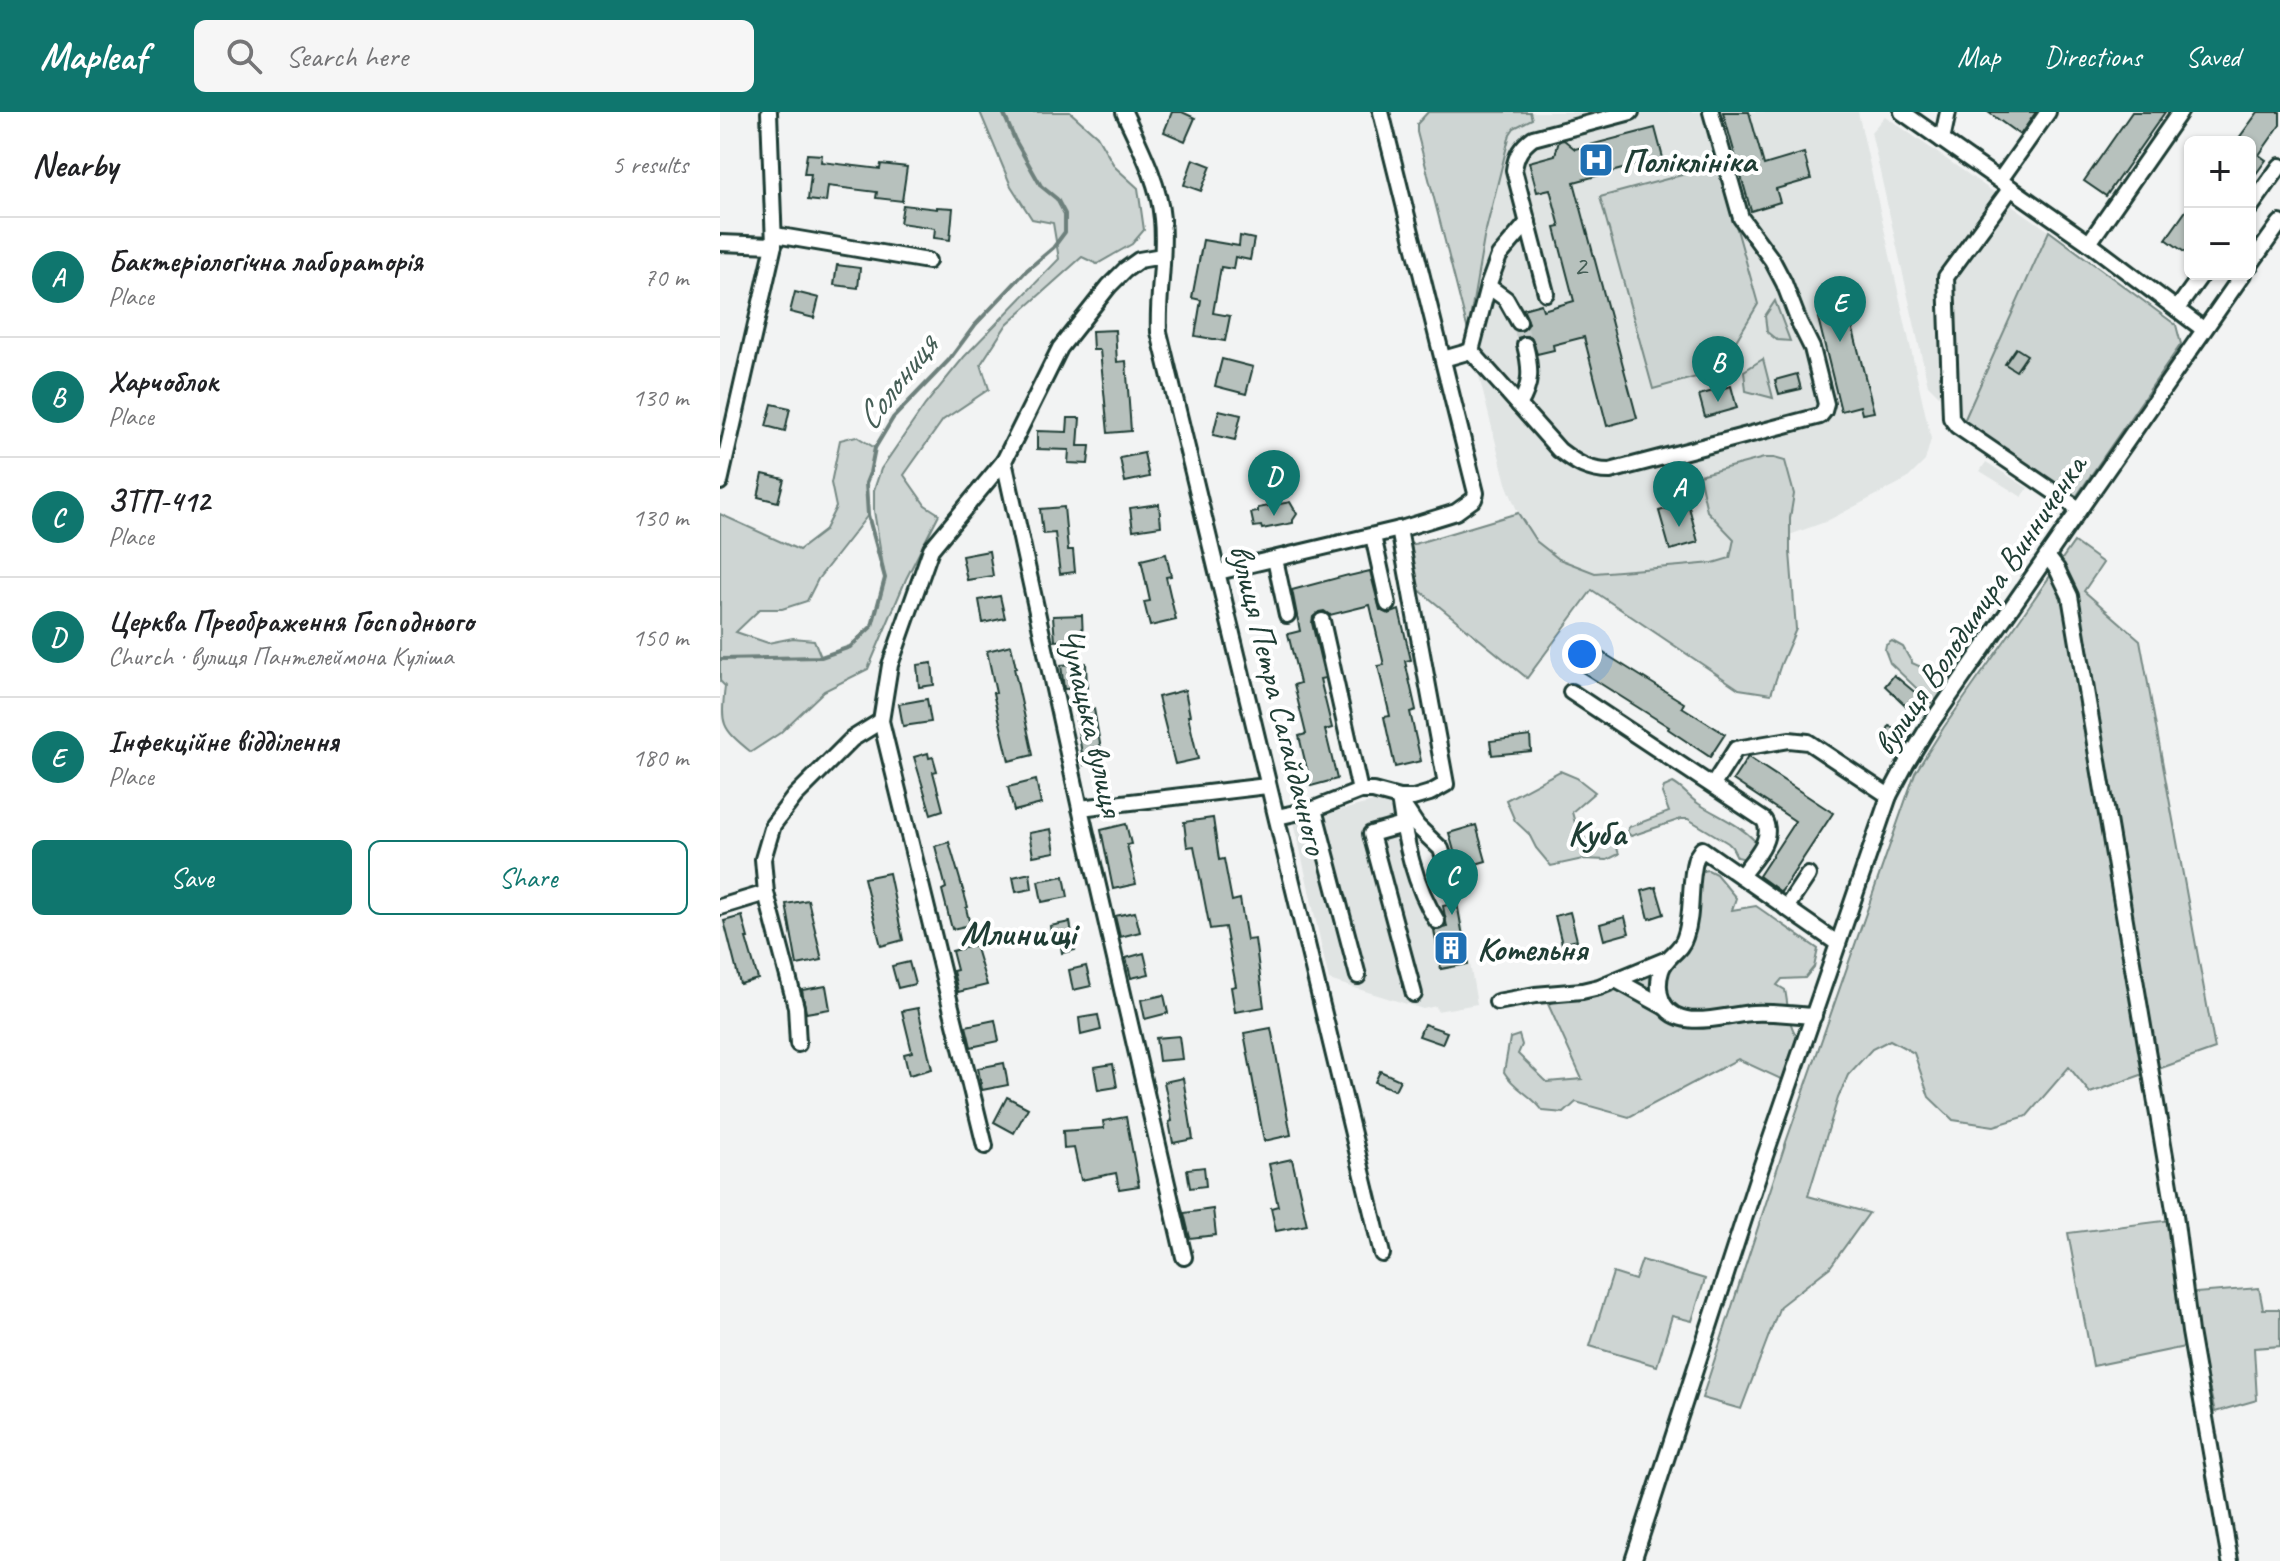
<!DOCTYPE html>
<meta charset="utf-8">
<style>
:root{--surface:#fff;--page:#f6f6f6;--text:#202124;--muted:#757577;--line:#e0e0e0;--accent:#0f766e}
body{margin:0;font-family:Caveat,sans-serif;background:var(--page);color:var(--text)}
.controls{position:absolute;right:24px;top:24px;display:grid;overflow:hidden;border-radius:12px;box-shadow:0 2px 6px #0004}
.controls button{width:72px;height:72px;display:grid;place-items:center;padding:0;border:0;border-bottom:2px solid var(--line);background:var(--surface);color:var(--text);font:40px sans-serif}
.you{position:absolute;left:862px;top:542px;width:28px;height:28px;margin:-20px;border:6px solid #fff;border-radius:50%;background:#1a73e8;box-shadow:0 0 0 12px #1a73e833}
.badge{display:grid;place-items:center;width:52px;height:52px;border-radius:50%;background:var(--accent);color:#fff;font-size:26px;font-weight:700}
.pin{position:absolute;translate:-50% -66px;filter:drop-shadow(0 2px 4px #0008)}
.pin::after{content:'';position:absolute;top:42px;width:28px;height:24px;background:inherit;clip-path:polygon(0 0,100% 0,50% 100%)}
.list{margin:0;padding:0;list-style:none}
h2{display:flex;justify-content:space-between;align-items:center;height:104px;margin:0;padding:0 32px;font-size:34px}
h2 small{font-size:26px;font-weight:400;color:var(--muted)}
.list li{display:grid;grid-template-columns:52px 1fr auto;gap:24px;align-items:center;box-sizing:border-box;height:120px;padding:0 32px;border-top:2px solid var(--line)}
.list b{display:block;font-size:30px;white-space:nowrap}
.list p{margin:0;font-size:26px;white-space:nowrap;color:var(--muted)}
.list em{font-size:26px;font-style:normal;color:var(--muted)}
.actions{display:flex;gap:16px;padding:24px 32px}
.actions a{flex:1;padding:18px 0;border:2px solid var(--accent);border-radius:12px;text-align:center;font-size:28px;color:var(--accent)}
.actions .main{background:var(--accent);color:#fff}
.icon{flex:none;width:44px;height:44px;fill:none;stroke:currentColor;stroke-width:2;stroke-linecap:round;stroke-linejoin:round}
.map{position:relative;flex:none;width:1560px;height:1449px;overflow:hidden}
header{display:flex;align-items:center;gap:48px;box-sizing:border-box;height:112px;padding:0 40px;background:var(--accent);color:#fff}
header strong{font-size:38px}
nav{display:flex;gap:44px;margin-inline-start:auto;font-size:28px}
.search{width:560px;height:72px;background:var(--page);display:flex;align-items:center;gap:20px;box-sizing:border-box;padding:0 28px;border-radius:12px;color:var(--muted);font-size:30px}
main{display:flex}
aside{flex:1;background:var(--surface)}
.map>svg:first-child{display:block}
.built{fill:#e0e4e3}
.green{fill:#ced5d3;stroke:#768984;stroke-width:2}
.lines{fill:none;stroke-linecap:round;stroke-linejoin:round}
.stream{stroke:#6d807b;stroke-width:4}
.building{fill:#b7c1bd;stroke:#1f3d34;stroke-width:2}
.minor-tunnel{stroke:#c8cfcd;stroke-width:14;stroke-dasharray:14 7;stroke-linecap:butt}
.minor-casing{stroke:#1f3d34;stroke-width:20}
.minor{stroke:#fff;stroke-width:14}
.labels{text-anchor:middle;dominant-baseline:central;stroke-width:8;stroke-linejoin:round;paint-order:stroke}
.number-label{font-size:30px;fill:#455e56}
.poi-label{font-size:34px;font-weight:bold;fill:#1f3d34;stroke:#fff;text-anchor:start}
.street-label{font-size:34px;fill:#1f3d34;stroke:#fff}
.water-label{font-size:36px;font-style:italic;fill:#465f57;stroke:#fff}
.neighbourhood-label{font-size:36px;font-weight:bold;fill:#1f3d34;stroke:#fff}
</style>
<header>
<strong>Mapleaf</strong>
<div class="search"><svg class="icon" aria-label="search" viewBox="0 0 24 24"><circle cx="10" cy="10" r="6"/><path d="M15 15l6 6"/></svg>Search here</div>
<nav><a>Map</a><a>Directions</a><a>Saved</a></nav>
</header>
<main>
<aside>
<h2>Nearby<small>5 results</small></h2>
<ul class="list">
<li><span class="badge">A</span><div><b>Бактеріологічна лабораторія</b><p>Place</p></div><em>70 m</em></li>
<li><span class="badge">B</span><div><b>Харчоблок</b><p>Place</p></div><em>130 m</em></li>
<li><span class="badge">C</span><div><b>ЗТП-412</b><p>Place</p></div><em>130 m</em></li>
<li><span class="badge">D</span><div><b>Церква Преображення Господнього</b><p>Church · вулиця Пантелеймона Куліша</p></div><em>150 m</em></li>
<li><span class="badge">E</span><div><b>Інфекційне відділення</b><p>Place</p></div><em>180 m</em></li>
</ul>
<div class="actions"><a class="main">Save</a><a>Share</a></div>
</aside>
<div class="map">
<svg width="1560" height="1449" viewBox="0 0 1560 1449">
<rect width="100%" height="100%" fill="#f2f3f3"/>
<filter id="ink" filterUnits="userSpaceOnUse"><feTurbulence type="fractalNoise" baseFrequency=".0125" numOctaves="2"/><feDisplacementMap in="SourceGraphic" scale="16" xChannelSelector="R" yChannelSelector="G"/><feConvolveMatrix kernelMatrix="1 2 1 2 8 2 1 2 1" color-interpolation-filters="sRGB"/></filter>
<g filter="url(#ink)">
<g class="built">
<polygon points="708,0 1138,0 1211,327 1205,349 1187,367 1105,410 993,451 876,461 839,447 816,429 798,401 786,371 697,20 697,12"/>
<polygon points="1165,4 1329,119 1244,309 1208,273 1151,20"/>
<polygon points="1266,350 1308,376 1302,385 1260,359"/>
<polygon points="669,686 696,792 738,783 757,892 717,899 716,894 703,897 609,868 574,710"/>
</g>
<g class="green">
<path d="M260 0H350L377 24 395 55 418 76 424 118 412 132 377 152 362 145 287 212 261 252 269 277 223 308 184 363 205 393 219 402 186 467 148 557 104 579 60 621 31 640C0 615 1 612 5 574L0 569V402L79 438 104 419 116 395 111 371 120 328 136 324 155 336 150 361 146 371 148 403 98 467 87 489 62 497H40L16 520 48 531 73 526 94 528 101 545 130 535 152 514 165 466 154 399V378L161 357 205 293 244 245 339 147 333 111 312 107 291 74Z"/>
<polygon points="708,0 810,0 812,7 794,16 790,22 764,126 748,219 697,20 697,12"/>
<polygon points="999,53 1038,192 998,259 933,277 880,85"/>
<polygon points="1329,119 1456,213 1461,232 1356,385 1244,309"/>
<polygon points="1055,189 1070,229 1057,228 1047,220 1045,204"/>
<polygon points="1043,247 1053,286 1026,279 1024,259"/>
<polygon points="1044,346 1054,346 1065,349 1074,382 1070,406 1070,440 1076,517 1061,552 1051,582 1019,577 872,478 807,566 698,477 691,433 798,401 816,429 839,447 875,461 960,454 993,451 1010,446 1014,427 987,399 979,363"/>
<polygon points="1354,430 1383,451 1364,479 1420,528 1495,937 1370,981 1349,955 1307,1004 1274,1014 1233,1008 1209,985 1194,941 1170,928 1152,937 1128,963 1118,986 1088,1084 1149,1101 1110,1155 1060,1194 1021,1297 982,1286 1066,1030 1195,661 1224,615"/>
<polygon points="1172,529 1183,535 1192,551 1212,560 1243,542 1248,549 1215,594 1170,551 1165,538 1166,533"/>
<polygon points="840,659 857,666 875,680 852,700 857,718 868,729 891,719 899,742 887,748 863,747 831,754 816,736 809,722 795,709 786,688"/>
<path d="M953 671C963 676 969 686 979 692 998 704 1019 712 1035 729L1036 734 1026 747 1017 745 1012 735 1008 731 968 707H961L911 724 907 720 909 715 949 700 942 681 944 675Z"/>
<path d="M988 758 996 762 1016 786 1012 798 1036 794 1098 837 1094 855 1085 866 1062 867 1057 873 1065 878C1069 896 1067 914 1080 928L1065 969 1018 947 909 1005 856 990 844 1001 823 999C810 981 795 978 784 960L790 926 799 923 802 933 798 942 827 970 862 967 828 892 955 849 978 762 981 759Z"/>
<polygon points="1451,1108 1463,1182 1539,1176 1543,1197 1560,1197 1560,1234 1534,1236 1537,1288 1495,1300 1479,1232 1373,1254 1348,1121"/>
<polygon points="922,1148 985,1167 972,1209 952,1204 937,1254 870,1234 893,1161 915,1168"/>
</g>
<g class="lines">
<polyline class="stream" points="0,547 101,545 130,535 152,514 165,466 148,403 146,371 150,361 155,336 173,306 229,248 255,213 307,158 333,136 345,120 345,102 337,87 321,74 295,28 283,0"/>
</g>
<g class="building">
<polygon points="452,0 462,0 475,6 465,29 444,20"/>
<polygon points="1003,0 1029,0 1044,53 1084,41 1091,67 1056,77 1060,90 1031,99"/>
<polygon points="1268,0 1316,0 1300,23"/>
<polygon points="1412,0 1445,0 1386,84 1364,69"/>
<polygon points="1538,0 1560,0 1560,13 1539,43 1546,48 1530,70 1530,30 1516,30"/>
<polygon points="935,16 943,46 854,70 917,306 887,314 864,225 833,233 834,238 817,242 812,226 803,223 798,226 797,220 805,218 809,211 803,197 821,192 823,198 854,189 835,116 840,115 830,77 817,80 809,50 835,43 839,29 844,28 855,37"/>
<polygon points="87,42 102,43 101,50 160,57 161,52 187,55 182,89 156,86 157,80 108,74 106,90 88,88 91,62 84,62"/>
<polygon points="473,47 491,54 481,79 464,73"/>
<polygon points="183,93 217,97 217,95 233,96 230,128 214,126 215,116 180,111"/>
<polygon points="1470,93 1470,144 1446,127"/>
<polygon points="520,124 534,127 530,148 515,145 513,157 501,155 493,201 510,204 505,229 475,224 481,188 472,186 483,128 519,134"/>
<polygon points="117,153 140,156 138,176 114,173"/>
<polygon points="75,180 99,186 94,206 70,200"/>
<polygon points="1128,198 1154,300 1142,302 1140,294 1121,299 1098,206"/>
<polygon points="395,218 397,250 406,249 411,319 388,321 380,238 373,238 372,219"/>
<polygon points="1296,236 1307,243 1296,259 1285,252"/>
<polygon points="502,247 533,255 526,282 495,274"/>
<polygon points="1077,262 1081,277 1059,282 1055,268"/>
<polygon points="1011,274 1017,296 985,305 979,283"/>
<polygon points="52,292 70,296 65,319 46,314"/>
<polygon points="499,298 521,303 515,328 493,323"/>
<polygon points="348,306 360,306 358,334 370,334 368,352 348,351 349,338 317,337 317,319 347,320"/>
<polygon points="424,341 429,365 405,370 400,346"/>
<polygon points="43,362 64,367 58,390 38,385"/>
<polygon points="570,390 577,402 573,408 573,411 542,417 541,414 534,415 531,401 538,400 538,396"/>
<polygon points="968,391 978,430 950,438 939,399"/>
<polygon points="439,392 441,414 413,418 410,396"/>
<polygon points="344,395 348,438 353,438 355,460 340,462 335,421 323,422 320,397"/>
<polygon points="269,439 273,464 247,468 242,444"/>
<polygon points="446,442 451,464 446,465 456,508 430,514 424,490 430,489 421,448"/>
<polygon points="650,459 660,498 669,502 679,498 691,548 685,549 696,598 690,600 701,649 675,655 664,605 670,604 658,554 664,553 650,493 610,503 604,499 599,500 593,505 592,511 605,566 600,567 612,616 605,618 617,667 591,674 579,624 586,622 574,573 580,571 568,522 580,519 572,478 628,463 629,464"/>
<polygon points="280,484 285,506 263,511 259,488"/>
<polygon points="362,503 363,527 335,529 333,504"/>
<polygon points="866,530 964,591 962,595 1005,622 990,645 948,617 949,615 851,553"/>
<polygon points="291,533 296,556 294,556 313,643 289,649 273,581 276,581 267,539"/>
<polygon points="212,551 214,573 199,575 197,553"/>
<polygon points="366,551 367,576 344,577 341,553"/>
<polygon points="1174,563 1203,587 1199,591 1205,597 1198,605 1165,574"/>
<polygon points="465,578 470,604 468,604 478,647 455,652 438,585"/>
<polygon points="207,587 211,610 183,614 179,592"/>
<polygon points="374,597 383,649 364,653 355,601"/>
<polygon points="1169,614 1192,623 1185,634 1164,626"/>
<polygon points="810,624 811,639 772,643 770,629"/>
<polygon points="208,641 209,646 213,645 217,659 213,660 223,698 211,702 194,645"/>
<polygon points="1028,645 1113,701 1061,780 1039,764 1075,709 1013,668"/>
<polygon points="316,668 321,692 294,699 288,675"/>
<polygon points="493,706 499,748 504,747 512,789 520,787 527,828 535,827 544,895 515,900 511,875 516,874 505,815 490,817 474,734 467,735 464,710"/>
<polygon points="406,712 411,732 407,733 416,772 393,777 381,718"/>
<polygon points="756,713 766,749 739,757 729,721"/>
<polygon points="331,717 335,740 313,744 309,721"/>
<polygon points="229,730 248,795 246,796 250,813 232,817 222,778 226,776 215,734"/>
<polygon points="169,761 183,828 161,834 144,766"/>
<polygon points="310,761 312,777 296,780 293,765"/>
<polygon points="344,764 348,785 322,790 318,769"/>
<polygon points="936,775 944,802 929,807 922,779"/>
<polygon points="88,788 102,848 77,853 66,792"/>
<polygon points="737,791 748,852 721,857 714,818 727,815 723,794"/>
<polygon points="415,800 420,820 400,825 395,804"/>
<polygon points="850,800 857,828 842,832 835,804"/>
<polygon points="22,804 28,826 26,826 38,867 20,872 4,809"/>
<polygon points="905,805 909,821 884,828 880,812"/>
<polygon points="350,810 355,838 342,841 340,828 332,830 330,814"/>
<polygon points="255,833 267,873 238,880 233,859 237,858 232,839"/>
<polygon points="424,841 429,862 411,866 406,846"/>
<polygon points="189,850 195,872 178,876 172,854"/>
<polygon points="366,854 371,874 353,878 349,858"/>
<polygon points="106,874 110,897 86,901 82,878"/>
<polygon points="444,883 448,901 425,907 421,888"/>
<polygon points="198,896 212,957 189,963 184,942 192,940 182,899"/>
<polygon points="378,903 381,918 361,923 359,906"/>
<polygon points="275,908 279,929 251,935 246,914"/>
<polygon points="704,912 727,920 722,932 699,924"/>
<polygon points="551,916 571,1023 544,1029 524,921"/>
<polygon points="459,924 462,947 439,949 436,926"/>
<polygon points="284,951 288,973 262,978 258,956"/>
<polygon points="393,952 397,975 378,978 374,955"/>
<polygon points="660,959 680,968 675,978 655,970"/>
<polygon points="463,966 473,1027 453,1031 449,1010 452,1009 444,970"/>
<polygon points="287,985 308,996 294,1021 274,1010"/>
<polygon points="406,1005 419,1074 399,1077 396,1061 361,1068 354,1036 344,1037 343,1019 384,1016 383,1009"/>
<polygon points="572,1047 587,1113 556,1119 551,1096 558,1094 549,1052"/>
<polygon points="484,1055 486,1074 470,1076 467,1057"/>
<polygon points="493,1097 496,1123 470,1126 464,1101"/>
</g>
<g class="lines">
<polyline class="minor-tunnel" points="799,210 805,233"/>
<defs>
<g id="minor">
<path d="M404 0C419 33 439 70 442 107 446 145 437 183 439 220L662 1142"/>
<polyline points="1182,0 1369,131 1483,217"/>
<polyline points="1222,28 1228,0"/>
<polyline points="1280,68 1328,0"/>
<polyline points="1291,76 1226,165 1231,306 1237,314 1359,397"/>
<polyline points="1530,96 1560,54"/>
<polyline points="55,123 208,149"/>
<polyline points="0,131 54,133"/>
<polyline points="1369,131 1460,0"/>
<polyline points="442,144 419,148 405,158 389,174 340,236 284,349 360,696 464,1145"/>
<polyline points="1530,153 1560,111"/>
<polyline points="768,174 786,187 799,210"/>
<path d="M826 181 794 58C796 43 801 35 813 26L911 0"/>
<polyline points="1457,197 1482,162"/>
<polyline points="751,239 768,174 779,144 808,110"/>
<path d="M723 247 751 239 839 338C856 351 868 359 890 359L1100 304 1104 299 1106 292 1092 236 1079 210 1064 171 1052 148 1021 106 991 0"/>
<path d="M799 293C812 273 811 256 805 233"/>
<polyline points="0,370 54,133 49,0"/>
<polyline points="653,424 668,492"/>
<polyline points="1327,444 1337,457 1350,484 1455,1103 1470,1220 1510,1449"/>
<polyline points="555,447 567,503"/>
<polyline points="498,460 684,416 736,400 754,387 756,381 661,0"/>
<polyline points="602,509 640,679"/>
<path d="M851 580 1044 708C1055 727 1032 748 1021 764"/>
<polyline points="993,673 1016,637 1069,628 1088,630 1169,684"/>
<path d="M679 686C685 728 694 773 717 809"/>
<polyline points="681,690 697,714 721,737 729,762"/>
<polyline points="360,696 547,674"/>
<polyline points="594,697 638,864"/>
<polyline points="557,705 594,697 640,679 653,679 679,686 693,686 710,681 726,672 679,417"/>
<polyline points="683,713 651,722 694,882"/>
<polyline points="0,795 46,781"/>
<polyline points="1066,796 1088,763"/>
<polyline points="896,868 945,895"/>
<polyline points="777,890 815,883 862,879 879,875 945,848"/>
<path d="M1094 904C1074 903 1053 900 1033 901 1006 902 957 922 942 889 938 880 938 868 941 859 945 844 961 840 965 825 974 800 968 772 976 746L982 737 1117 831"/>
<polyline points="78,932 76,895 46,781 43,747 53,713 75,684 132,627 161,609"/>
<polyline points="265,1034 161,609 170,553 211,437 284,349"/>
<polyline points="913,1449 1037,1067 1169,684 1186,652 1209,614 1523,162"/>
</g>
</defs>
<use href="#minor" class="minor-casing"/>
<use href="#minor" class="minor"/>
</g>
</g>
<defs>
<symbol id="hospital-square" viewBox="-11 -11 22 22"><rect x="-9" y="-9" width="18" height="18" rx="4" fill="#1f6fb2" stroke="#fff"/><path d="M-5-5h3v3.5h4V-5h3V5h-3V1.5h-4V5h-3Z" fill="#fff"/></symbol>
<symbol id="building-square" viewBox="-11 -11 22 22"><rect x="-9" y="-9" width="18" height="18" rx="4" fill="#1f6fb2" stroke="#fff"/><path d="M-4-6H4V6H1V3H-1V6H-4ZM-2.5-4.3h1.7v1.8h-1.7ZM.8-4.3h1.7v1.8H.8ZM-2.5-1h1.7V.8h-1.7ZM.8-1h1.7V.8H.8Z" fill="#fff"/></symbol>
</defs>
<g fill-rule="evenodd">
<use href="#hospital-square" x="856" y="28" width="40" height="40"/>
<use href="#building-square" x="711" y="816" width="40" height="40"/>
</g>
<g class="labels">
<g class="number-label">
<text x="860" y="153">2</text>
</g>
<g class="poi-label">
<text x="902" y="48">Поліклініка</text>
<text x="757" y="836">Котельня</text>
</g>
<g class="street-label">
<text transform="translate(1259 493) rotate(-56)">вулиця Володимира Винниченка</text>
<text transform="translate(559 587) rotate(76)">вулиця Петра Сагайдачного</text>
<text transform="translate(372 610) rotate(77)">Чумацька вулиця</text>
</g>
<g class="water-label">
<text transform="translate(176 270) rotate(-52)">Солониця</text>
</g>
<g class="neighbourhood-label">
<text x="877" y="721">Куба</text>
<text x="298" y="821">Млинищі</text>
</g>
</g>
</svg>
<div class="controls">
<button>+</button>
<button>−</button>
</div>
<div class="you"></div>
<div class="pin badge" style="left:959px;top:415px">A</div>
<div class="pin badge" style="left:998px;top:290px">B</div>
<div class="pin badge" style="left:732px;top:803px">C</div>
<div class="pin badge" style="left:554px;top:404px">D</div>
<div class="pin badge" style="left:1120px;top:230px">E</div>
</div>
</main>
